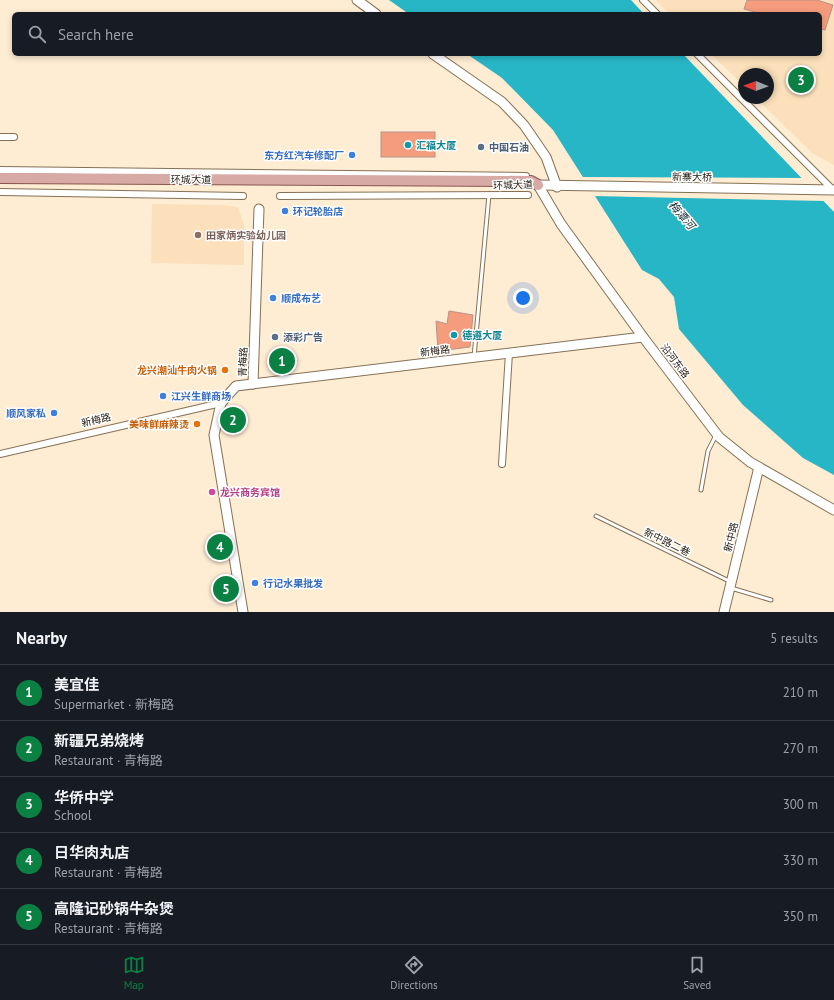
<!DOCTYPE html>
<meta charset="utf-8">
<style>
:root{--surface:#171b24;--page:#20242c;--text:#f1f3f6;--muted:#9ea1a6;--line:#363941;--accent:#0b8043}
body{margin:0;font-family:"PT Sans","Noto Sans SC",sans-serif;background:var(--page);color:var(--text)}
.compass{position:absolute;left:738px;top:68px;width:36px;height:36px;border-radius:50%;background:var(--surface);box-shadow:0 2px 6px #0003;rotate:271deg}
.you{position:absolute;left:523px;top:298px;width:14px;height:14px;margin:-10px;border:3px solid #fff;border-radius:50%;background:#1a73e8;box-shadow:0 0 0 6px #1a73e833}
.badge{display:grid;place-items:center;width:26px;height:26px;border-radius:50%;background:var(--accent);color:#fff;font-size:13px;font-weight:700}
.pin{position:absolute;translate:-50% -50%;border:2px solid #fff;box-shadow:0 1px 4px #0006}
.list{margin:0;padding:0;list-style:none}
h2{display:flex;justify-content:space-between;align-items:center;height:52px;margin:0;padding:0 16px;font-size:17px}
h2 small{font-size:13px;font-weight:400;color:var(--muted)}
.list li{display:grid;grid-template-columns:26px 1fr auto;gap:12px;align-items:center;box-sizing:border-box;height:56px;padding:0 16px;border-top:1px solid var(--line)}
.list b{display:block;font-size:15px;white-space:nowrap}
.list p{margin:0;font-size:13px;white-space:nowrap;color:var(--muted)}
.list em{font-size:13px;font-style:normal;color:var(--muted)}
.icon{flex:none;width:22px;height:22px;fill:none;stroke:currentColor;stroke-width:2;stroke-linecap:round;stroke-linejoin:round}
.map{position:relative;flex:none;width:834px;height:612px;overflow:hidden}
.search{position:absolute;background:var(--surface);box-shadow:0 2px 6px #0003;left:12px;right:12px;top:12px;height:44px;display:flex;align-items:center;gap:10px;box-sizing:border-box;padding:0 14px;border-radius:6px;color:var(--muted);font-size:15px}
.sheet{height:332px;background:var(--surface)}
nav{display:flex;justify-content:space-around;align-items:center;box-sizing:border-box;height:56px;border-top:1px solid var(--line);background:var(--surface);font-size:11px;color:var(--muted)}
nav a{display:grid;justify-items:center;gap:2px}
nav .on{color:var(--accent)}
.map>svg:first-child{display:block}
.built{fill:#fbe0bb}
.water{fill:#27b6c6}
.pier{fill:#feecd3}
.building{fill:#f49c7c;stroke:#b79387}
.lines{fill:none;stroke-linecap:round;stroke-linejoin:round}
.lane-casing{stroke:#847155;stroke-width:5}
.street-casing{stroke:#847155;stroke-width:8}
.secondary-casing{stroke:#847155;stroke-width:11}
.primary-casing{stroke:#8a554d;stroke-width:12}
.lane{stroke:#fff;stroke-width:3}
.street{stroke:#fff;stroke-width:6}
.secondary{stroke:#fff;stroke-width:9}
.primary{stroke:#d8aaa6;stroke-width:10}
.culture-dot{fill:#0f9aa8;stroke:#fff;stroke-width:1.5}
.service-dot{fill:#5c6f8a;stroke:#fff;stroke-width:1.5}
.shop-dot{fill:#3f7fe0;stroke:#fff;stroke-width:1.5}
.education-dot{fill:#8d6e63;stroke:#fff;stroke-width:1.5}
.food-dot{fill:#e8710a;stroke:#fff;stroke-width:1.5}
.hotel-dot{fill:#d1479c;stroke:#fff;stroke-width:1.5}
.labels{text-anchor:middle;dominant-baseline:central;stroke-width:3;stroke-linejoin:round;paint-order:stroke}
.culture-label{font-size:10px;font-weight:bold;fill:#0d838f;stroke:#fff;text-anchor:start}
.service-label{font-size:10px;font-weight:bold;fill:#4e5e75;stroke:#fff;text-anchor:start}
.shop-label{font-size:10px;font-weight:bold;fill:#366cbe;stroke:#fff;text-anchor:start}
.street-label{font-size:10px;fill:#292116;stroke:#fff}
.education-label{font-size:10px;font-weight:bold;fill:#785e54;stroke:#fff;text-anchor:start}
.food-label{font-size:10px;font-weight:bold;fill:#c56008;stroke:#fff;text-anchor:end}
.hotel-label{font-size:10px;font-weight:bold;fill:#b23c85;stroke:#fff;text-anchor:start}
.water-label{font-size:11px;font-style:italic;fill:#172e31;stroke:#fff}
</style>
<div class="map">
<svg width="834" height="612" viewBox="0 0 834 612">
<rect width="100%" height="100%" fill="#feecd3"/>
<g class="built">
<polygon points="655,0 834,0 834,165 812,153 756,98 768,98 768,74 744,74 744,86 711,54 820,54 820,14 670,14"/>
<polygon points="152,204 222,205 238,207 244,225 244,265 151,263"/>
</g>
<g class="water">
<polygon points="389,0 631,0 644,14 409,14"/>
<polygon points="467,54 683,54 834,212 834,475 803,458 743,405 679,329 674,297 659,279 642,270 553,130 502,78"/>
</g>
<polygon class="pier" points="580,177 804,178 826,201 593,196"/>
<g class="building">
<polygon points="747,0 817,0 833,5 825,30 820,29 820,14 762,14 744,9"/>
<rect x="381" y="132" width="54" height="25"/>
<polygon points="449,311 473,315 470,347 438,351 436,321 447,324"/>
</g>
<g class="lines">
<defs>
<g id="lane">
<polyline points="474,357 489,195"/>
<polyline points="701,490 708,451 716,435"/>
<polyline points="596,516 729,581"/>
<polyline points="731,588 771,600"/>
</g>
<g id="street">
<polyline points="643,0 657,14"/>
<polyline points="697,54 833,190"/>
<polyline points="0,137 14,137"/>
<polyline points="0,170 526,176"/>
<polyline points="0,192 243,196"/>
<polyline points="280,196 528,195"/>
<polyline points="0,454 221,403"/>
<polyline points="502,464 509,353"/>
</g>
<g id="secondary">
<polyline points="357,0 376,14"/>
<polyline points="433,54 502,102 524,125 546,157 557,187"/>
<polyline points="538,185 561,224 643,337 719,437 750,462 834,510"/>
<polyline points="538,185 834,190"/>
<polyline points="253,384 259,209"/>
<polyline points="243,612 214,435 221,403 236,386 643,337"/>
<polyline points="724,612 759,467"/>
</g>
<polyline id="primary" points="0,178 531,181 538,185"/>
</defs>
<use href="#lane" class="lane-casing"/>
<use href="#street" class="street-casing"/>
<use href="#secondary" class="secondary-casing"/>
<use href="#primary" class="primary-casing"/>
<use href="#lane" class="lane"/>
<use href="#street" class="street"/>
<use href="#secondary" class="secondary"/>
<use href="#primary" class="primary"/>
</g>
<g class="culture-dot">
<circle cx="408" cy="145" r="4"/>
<circle cx="454" cy="335" r="4"/>
</g>
<g class="service-dot">
<circle cx="481" cy="147" r="4"/>
<circle cx="275" cy="337" r="4"/>
</g>
<g class="shop-dot">
<circle cx="352" cy="155" r="4"/>
<circle cx="285" cy="211" r="4"/>
<circle cx="273" cy="298" r="4"/>
<circle cx="163" cy="396" r="4"/>
<circle cx="54" cy="413" r="4"/>
<circle cx="255" cy="583" r="4"/>
</g>
<circle class="education-dot" cx="198" cy="235" r="4"/>
<g class="food-dot">
<circle cx="225" cy="370" r="4"/>
<circle cx="197" cy="424" r="4"/>
</g>
<circle class="hotel-dot" cx="212" cy="492" r="4"/>
<g class="labels">
<g class="culture-label">
<text x="416" y="145">汇福大厦</text>
<text x="462" y="335">德遵大厦</text>
</g>
<g class="service-label">
<text x="489" y="147">中国石油</text>
<text x="283" y="337">添彩广告</text>
</g>
<g class="shop-label">
<text x="344" y="155" text-anchor="end">东方红汽车修配厂</text>
<text x="293" y="211">环记轮胎店</text>
<text x="281" y="298">顺成布艺</text>
<text x="171" y="396">江兴生鲜商场</text>
<text x="46" y="413" text-anchor="end">顺风家私</text>
<text x="263" y="583">行记水果批发</text>
</g>
<g class="street-label">
<text transform="translate(692 177) rotate(1)">新寨大桥</text>
<text x="191" y="179">环城大道</text>
<text transform="translate(513 185) rotate(-2)">环城大道</text>
<text transform="translate(435 351) rotate(-7)">新梅路</text>
<text transform="translate(675 361) rotate(53)">沿河东路</text>
<text transform="translate(243 362) rotate(-88)">青梅路</text>
<text transform="translate(96 420) rotate(-13)">新梅路</text>
<text transform="translate(731 537) rotate(-76)">新中路</text>
<text transform="translate(667 542) rotate(26)">新中路二巷</text>
</g>
<g class="education-label">
<text x="206" y="235">田家炳实验幼儿园</text>
</g>
<g class="food-label">
<text x="217" y="370">龙兴潮汕牛肉火锅</text>
<text x="189" y="424">美味鲜麻辣烫</text>
</g>
<g class="hotel-label">
<text x="220" y="492">龙兴商务宾馆</text>
</g>
<g class="water-label">
<text transform="translate(682 215) rotate(49)">梅潭河</text>
</g>
</g>
</svg>
<svg class="compass" viewBox="-18 -18 36 36"><path d="M0-13l5 13h-10z" fill="#e53935"/><path d="M0 13l5-13h-10z" fill="#9ea1a6"/></svg>
<div class="you"></div>
<div class="pin badge" style="left:282px;top:361px">1</div>
<div class="pin badge" style="left:233px;top:420px">2</div>
<div class="pin badge" style="left:801px;top:80px">3</div>
<div class="pin badge" style="left:220px;top:547px">4</div>
<div class="pin badge" style="left:226px;top:589px">5</div>
<div class="search"><svg class="icon" aria-label="search" viewBox="0 0 24 24"><circle cx="10" cy="10" r="6"/><path d="M15 15l6 6"/></svg>Search here</div>
</div>
<section class="sheet">
<h2>Nearby<small>5 results</small></h2>
<ul class="list">
<li><span class="badge">1</span><div><b>美宜佳</b><p>Supermarket · 新梅路</p></div><em>210 m</em></li>
<li><span class="badge">2</span><div><b>新疆兄弟烧烤</b><p>Restaurant · 青梅路</p></div><em>270 m</em></li>
<li><span class="badge">3</span><div><b>华侨中学</b><p>School</p></div><em>300 m</em></li>
<li><span class="badge">4</span><div><b>日华肉丸店</b><p>Restaurant · 青梅路</p></div><em>330 m</em></li>
<li><span class="badge">5</span><div><b>高隆记砂锅牛杂煲</b><p>Restaurant · 青梅路</p></div><em>350 m</em></li>
</ul>
</section>
<nav>
<a class="on"><svg class="icon" aria-label="map" viewBox="0 0 24 24"><path d="M3 6l6-2 6 2 6-2v14l-6 2-6-2-6 2zM9 4v14M15 6v14"/></svg>Map</a>
<a><svg class="icon" aria-label="directions" viewBox="0 0 24 24"><path d="M12 3l9 9-9 9-9-9zM9 14v-3h6M13 9l2 2-2 2"/></svg>Directions</a>
<a><svg class="icon" aria-label="saved" viewBox="0 0 24 24"><path d="M7 4h10v16l-5-4-5 4z"/></svg>Saved</a>
</nav>
